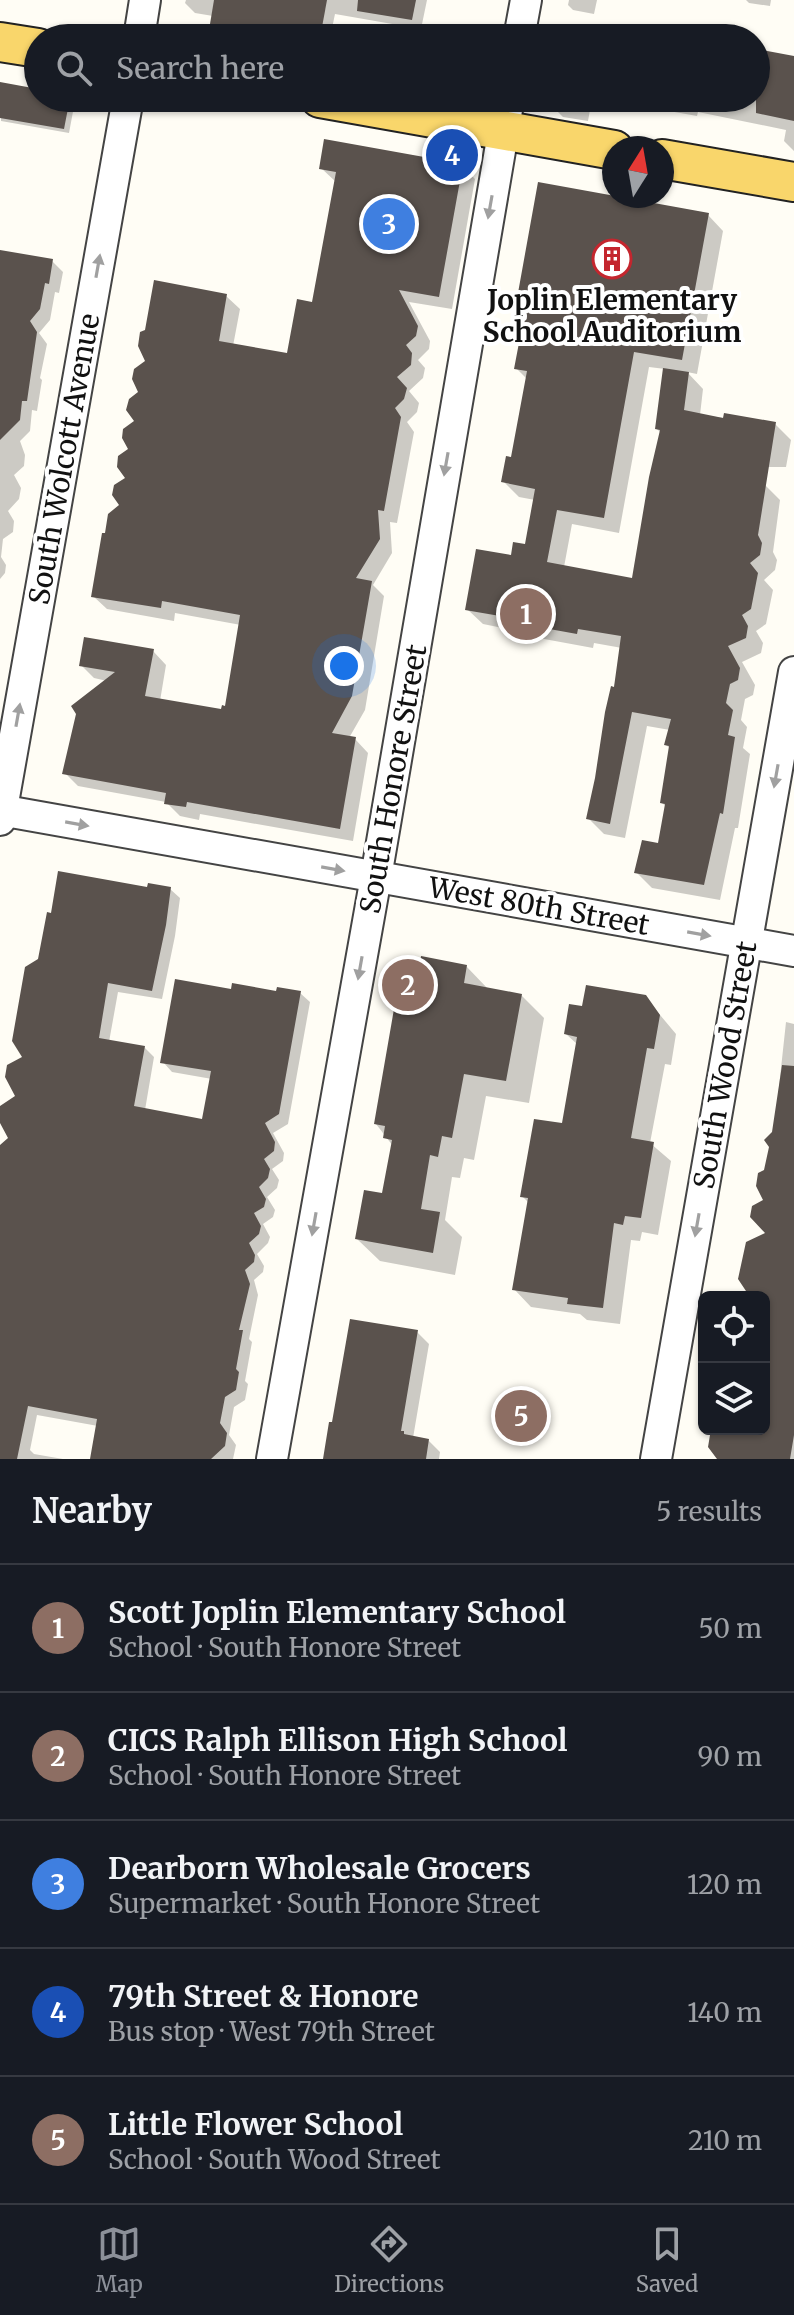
<!DOCTYPE html>
<meta charset="utf-8">
<style>
:root{--surface:#171b24;--page:#20242c;--text:#f1f3f6;--muted:#9ea1a6;--line:#363941;--accent:#8c9099}
body{margin:0;font-family:Merriweather,serif;background:var(--page);color:var(--text)}
.controls{position:absolute;right:24px;bottom:24px;display:grid;overflow:hidden;border-radius:12px;box-shadow:0 2px 6px #0004}
.controls button{width:72px;height:72px;display:grid;place-items:center;padding:0;border:0;border-bottom:2px solid var(--line);background:var(--surface);color:var(--text);font:40px sans-serif}
.compass{position:absolute;left:602px;top:136px;width:72px;height:72px;border-radius:50%;background:var(--surface);box-shadow:0 2px 6px #0004;rotate:11deg}
.you{position:absolute;left:344px;top:666px;width:28px;height:28px;margin:-20px;border:6px solid #fff;border-radius:50%;background:#1a73e8;box-shadow:0 0 0 12px #1a73e833}
.badge{display:grid;place-items:center;width:52px;height:52px;border-radius:50%;background:var(--accent);color:#fff;font-size:26px;font-weight:700}
.pin{position:absolute;translate:-50% -50%;border:4px solid #fff;box-shadow:0 2px 8px #0006}
.list{margin:0;padding:0;list-style:none}
h2{display:flex;justify-content:space-between;align-items:center;height:104px;margin:0;padding:0 32px;font-size:34px}
h2 small{font-size:26px;font-weight:400;color:var(--muted)}
.list li{display:grid;grid-template-columns:52px 1fr auto;gap:24px;align-items:center;box-sizing:border-box;height:128px;padding:0 32px;border-top:2px solid var(--line)}
.list b{display:block;font-size:30px;white-space:nowrap}
.list p{margin:0;font-size:26px;white-space:nowrap;color:var(--muted)}
.list em{font-size:26px;font-style:normal;color:var(--muted)}
.icon{flex:none;width:44px;height:44px;fill:none;stroke:currentColor;stroke-width:2;stroke-linecap:round;stroke-linejoin:round}
.map{position:relative;flex:none;width:794px;height:1459px;overflow:hidden}
.search{position:absolute;background:var(--surface);box-shadow:0 2px 6px #0004;left:24px;right:24px;top:24px;height:88px;display:flex;align-items:center;gap:20px;box-sizing:border-box;padding:0 28px;border-radius:44px;color:var(--muted);font-size:30px}
.sheet{height:744px;background:var(--surface)}
nav{display:flex;justify-content:space-around;align-items:center;box-sizing:border-box;height:112px;border-top:2px solid var(--line);background:var(--surface);font-size:22px;color:var(--muted)}
nav a{display:grid;justify-items:center;gap:4px}
nav .on{color:var(--accent)}
.map>svg:first-child{display:block}
.shadow{fill:#0003;fill-rule:evenodd}
.building{fill:#5a524d}
.lines{fill:none;stroke-linecap:round;stroke-linejoin:round}
.minor-casing{stroke:#444;stroke-width:34}
.major-casing{stroke:#222;stroke-width:42}
.minor{stroke:#fff;stroke-width:30}
.major{stroke:#f9d66b;stroke-width:38}
.oneway{fill:#a0a0a0}
.labels{text-anchor:middle;dominant-baseline:central;stroke-width:8;stroke-linejoin:round;paint-order:stroke}
.poi-label{font-size:28px;font-weight:bold;fill:#111;stroke:#fff}
.street-label{font-size:28px;fill:#111;stroke:#fff}
</style>
<div class="map">
<svg width="794" height="1459" viewBox="0 0 794 1459">
<rect width="100%" height="100%" fill="#fffdf5"/>
<g class="shadow">
<polygon points="186,0 427,0 421,29 335,14 330,38 220,38 211,29 213,16 195,13 185,3"/>
<polygon points="569,0 597,0 594,14 573,10 568,5"/>
<polygon points="746,0 771,0 770,6 749,3"/>
<polygon points="601,24 683,38 599,38"/>
<polygon points="756,51 794,58 794,151 784,141 786,130 698,112 697,116 669,111 663,106 621,98 617,101 592,99 588,121 563,117 548,102 549,98 756,98"/>
<polygon points="0,91 38,91 38,98 71,98 75,101 69,133 1,121"/>
<polygon points="462,166 475,179 452,309 409,302 430,341 429,349 418,360 425,368 423,378 409,391 419,403 417,412 407,422 414,432 397,523 390,522 392,553 373,585 384,596 365,710 349,738 355,739 368,753 353,841 200,814 199,820 180,816 166,802 78,786 65,773 107,681 94,678 81,665 153,651 166,665 160,701 223,711 227,708 241,625 175,613 174,621 107,609 93,596 122,506 137,422 226,296 240,309 233,346 288,355 314,304 336,182 321,168"/>
<path d="M708 215 723 231 697 374 687 372 703 389 700 415 775 424 791 440 786 467H768L765 485 780 500 773 552 777 560 775 570 764 580 773 590 766 624 756 631 763 643 761 653 742 662 755 685 753 695 745 699 741 720 747 727 743 748 750 754 738 828H735L720 900 652 888 636 872 660 845 667 807 662 803 671 749 666 745 670 730 647 726 625 838 604 834 588 818 622 648 594 643 593 648 517 634 513 630 483 624 467 609 512 558 527 546 535 500 519 497 504 482 513 460 527 379 516 368 527 312 518 303ZM649 367 665 369 657 429 661 433 634 580 564 567 572 524 619 533Z"/>
<polygon points="0,252 52,261 63,272 59,293 55,292 50,320 39,333 47,344 40,378 42,380 37,411 32,410 30,431 20,441 25,455 24,466 14,475 21,488 19,499 8,511 14,521 13,532 3,539 1,557 6,565 5,573 0,579"/>
<polygon points="170,889 180,898 175,936 162,999 118,992 109,1042 144,1047 154,1057 145,1110 204,1121 212,1079 172,1072 163,1062 232,991 300,993 310,1002 288,1124 273,1133 284,1153 283,1161 272,1169 279,1180 277,1188 267,1197 275,1210 273,1217 263,1224 270,1237 268,1243 257,1254 264,1266 263,1272 254,1280 258,1295 249,1339 252,1342 245,1381 248,1384 245,1400 234,1407 229,1435 236,1445 233,1459 92,1459 98,1426 37,1415 30,1450 34,1454 63,1459 0,1459 0,1147 10,1138 0,1116 18,1097 25,1058 149,890"/>
<polygon points="466,966 489,990 521,995 544,1018 529,1103 486,1096 474,1160 464,1158 460,1178 452,1177 445,1220 462,1237 455,1275 380,1261 357,1239 384,1195 393,1146 376,1124 410,991"/>
<polygon points="645,997 676,1034 671,1065 665,1064 650,1143 671,1161 658,1235 642,1232 640,1241 631,1240 620,1324 587,1320 580,1314 531,1307 514,1289 529,1203 522,1196 564,1125 578,1045 566,1034 583,1008"/>
<polygon points="786,1022 794,1024 794,1459 717,1459 714,1429 764,1429 764,1297 740,1297 749,1292 768,1234 766,1171 774,1133"/>
<polygon points="417,1332 429,1344 413,1438 428,1440 440,1452 439,1459 326,1459"/>
</g>
<g class="building">
<polygon points="214,0 327,0 320,38 223,38 209,30"/>
<polygon points="358,0 416,0 412,20 357,11"/>
<polygon points="756,49 794,56 794,121 756,113"/>
<polygon points="0,82 38,89 38,98 70,98 64,129 0,118"/>
<polygon points="324,139 463,164 439,297 399,290 418,326 416,336 406,345 412,353 411,365 397,377 407,388 404,399 395,408 401,417 384,511 378,510 380,539 356,578 372,581 352,696 332,733 356,737 340,829 187,802 186,807 164,804 166,793 62,774 76,714 71,706 115,672 79,666 84,637 154,649 145,696 221,709 222,705 225,706 240,615 162,601 161,608 91,597 102,533 105,533 108,514 119,505 112,495 114,485 125,478 117,467 118,456 128,449 122,438 123,429 134,421 126,410 129,399 138,392 132,379 134,369 145,361 138,346 140,332 145,330 154,280 227,294 219,341 287,353 297,299 312,302 336,172 319,169"/>
<polygon points="538,182 709,213 682,360 634,352 604,518 557,510 547,562 632,578 649,477 660,430 655,429 663,368 689,372 684,410 723,418 724,413 776,422 758,535 762,543 760,555 750,563 758,573 751,609 742,615 748,626 746,638 728,646 740,668 738,680 730,684 726,703 733,710 728,735 735,737 723,814 720,813 704,885 634,873 642,840 658,843 665,804 660,803 669,746 664,745 671,719 632,712 610,824 586,819 595,778 605,712 611,686 614,687 621,636 578,629 577,634 500,620 500,616 465,610 476,549 511,555 513,542 525,544 535,489 501,482 506,456 511,457 527,371 514,369 526,306 516,304"/>
<polygon points="0,250 53,259 49,284 45,283 40,309 30,321 37,332 27,401 22,401 20,420 0,440"/>
<polygon points="58,871 147,887 148,883 171,887 166,925 152,991 108,983 99,1038 145,1046 134,1106 202,1119 211,1071 160,1063 175,979 231,989 232,983 276,991 277,987 301,991 279,1114 265,1123 275,1142 274,1151 264,1159 270,1169 268,1178 259,1187 266,1199 264,1207 254,1213 261,1226 259,1234 249,1243 255,1255 254,1262 245,1270 250,1284 239,1330 243,1330 236,1369 239,1372 236,1390 225,1397 220,1423 227,1433 225,1446 211,1459 90,1459 97,1419 28,1406 17,1459 0,1459 0,1145 8,1138 0,1123 0,1106 15,1096 5,1077 7,1065 22,1057 12,1041 25,967 38,959 47,912 51,913"/>
<polygon points="421,956 467,965 464,983 522,994 506,1081 464,1074 452,1138 442,1136 438,1157 430,1155 421,1209 440,1212 433,1253 355,1239 364,1190 382,1193 392,1140 383,1138 385,1126 374,1124 398,986 408,988 411,975 418,976"/>
<polygon points="586,985 646,995 660,1015 654,1049 647,1048 631,1138 654,1142 641,1218 625,1216 623,1225 614,1223 603,1308 567,1304 568,1298 512,1290 528,1198 520,1197 534,1119 562,1123 577,1037 564,1034 569,1004 582,1006"/>
<polygon points="782,1065 794,1066 794,1435 790,1459 717,1459 708,1447 711,1429 764,1429 764,1297 750,1297 738,1279 746,1242 765,1233 750,1217 752,1206 763,1200 756,1186 758,1173 764,1170 769,1147 764,1140 772,1132"/>
<polygon points="350,1319 418,1330 401,1431 404,1431 404,1434 429,1439 426,1459 323,1459 329,1422 332,1422"/>
</g>
<g class="lines">
<defs>
<g id="minor">
<polyline points="139,38 145,0"/>
<polyline points="519,38 526,0"/>
<polyline points="0,810 794,951"/>
<polyline points="0,820 128,98"/>
<polyline points="272,1459 376,877 509,98"/>
<polyline points="656,1459 794,672"/>
</g>
<g id="major">
<polyline points="0,42 38,48"/>
<polyline points="320,98 614,150"/>
<polyline points="662,159 794,182"/>
</g>
</defs>
<use href="#minor" class="minor-casing"/>
<use href="#major" class="major-casing"/>
<use href="#minor" class="minor"/>
<use href="#major" class="major"/>
</g>
<defs><path id="oneway-solid" d="M-6-.8H1V-3.2L6.5 0L1 3.2V.8H-6Z" transform="scale(2)"/></defs>
<g class="oneway">
<use href="#oneway-solid" transform="translate(490 207) rotate(100)"/>
<use href="#oneway-solid" transform="translate(98 266) rotate(-80)"/>
<use href="#oneway-solid" transform="translate(446 464) rotate(100)"/>
<use href="#oneway-solid" transform="translate(18 715) rotate(-80)"/>
<use href="#oneway-solid" transform="translate(776 776) rotate(100)"/>
<use href="#oneway-solid" transform="translate(77 824) rotate(10)"/>
<use href="#oneway-solid" transform="translate(333 869) rotate(10)"/>
<use href="#oneway-solid" transform="translate(699 934) rotate(10)"/>
<use href="#oneway-solid" transform="translate(360 968) rotate(100)"/>
<use href="#oneway-solid" transform="translate(314 1224) rotate(100)"/>
<use href="#oneway-solid" transform="translate(697 1225) rotate(100)"/>
</g>
<defs>
<symbol id="building-ring" viewBox="-11 -11 22 22"><circle r="9.5" fill="#fff" stroke="#c4262e" stroke-width="1.5"/><path d="M-4-6H4V6H1V3H-1V6H-4ZM-2.5-4.3h1.7v1.8h-1.7ZM.8-4.3h1.7v1.8H.8ZM-2.5-1h1.7V.8h-1.7ZM.8-1h1.7V.8H.8Z" fill="#c4262e"/></symbol>
</defs>
<g fill-rule="evenodd">
<use href="#building-ring" x="590" y="237" width="44" height="44"/>
</g>
<g class="labels">
<g class="poi-label">
<text x="612" y="300">Joplin Elementary<tspan x="612" dy="32">School Auditorium</tspan></text>
</g>
<g class="street-label">
<text transform="translate(64 459) rotate(-80)">South Wolcott Avenue</text>
<text transform="translate(393 779) rotate(-80)">South Honore Street</text>
<text transform="translate(539 906) rotate(10)">West 80th Street</text>
<text transform="translate(725 1065) rotate(-80)">South Wood Street</text>
</g>
</g>
</svg>
<div class="controls">
<button><svg class="icon" aria-label="locate" viewBox="0 0 24 24"><circle cx="12" cy="12" r="6"/><path d="M12 2v4M12 18v4M2 12h4M18 12h4"/></svg></button>
<button><svg class="icon" aria-label="layers" viewBox="0 0 24 24"><path d="M12 4l9 5-9 5-9-5zM3 14l9 5 9-5"/></svg></button>
</div>
<svg class="compass" viewBox="-18 -18 36 36"><path d="M0-13l5 13h-10z" fill="#e53935"/><path d="M0 13l5-13h-10z" fill="#9ea1a6"/></svg>
<div class="you"></div>
<div class="pin badge" style="left:526px;top:614px;background:#8d6e63">1</div>
<div class="pin badge" style="left:408px;top:985px;background:#8d6e63">2</div>
<div class="pin badge" style="left:389px;top:224px;background:#3f7fe0">3</div>
<div class="pin badge" style="left:452px;top:155px;background:#1a4fb4">4</div>
<div class="pin badge" style="left:521px;top:1416px;background:#8d6e63">5</div>
<div class="search"><svg class="icon" aria-label="search" viewBox="0 0 24 24"><circle cx="10" cy="10" r="6"/><path d="M15 15l6 6"/></svg>Search here</div>
</div>
<section class="sheet">
<h2>Nearby<small>5 results</small></h2>
<ul class="list">
<li><span class="badge" style="background:#8d6e63">1</span><div><b>Scott Joplin Elementary School</b><p>School · South Honore Street</p></div><em>50 m</em></li>
<li><span class="badge" style="background:#8d6e63">2</span><div><b>CICS Ralph Ellison High School</b><p>School · South Honore Street</p></div><em>90 m</em></li>
<li><span class="badge" style="background:#3f7fe0">3</span><div><b>Dearborn Wholesale Grocers</b><p>Supermarket · South Honore Street</p></div><em>120 m</em></li>
<li><span class="badge" style="background:#1a4fb4">4</span><div><b>79th Street &amp; Honore</b><p>Bus stop · West 79th Street</p></div><em>140 m</em></li>
<li><span class="badge" style="background:#8d6e63">5</span><div><b>Little Flower School</b><p>School · South Wood Street</p></div><em>210 m</em></li>
</ul>
</section>
<nav>
<a class="on"><svg class="icon" aria-label="map" viewBox="0 0 24 24"><path d="M3 6l6-2 6 2 6-2v14l-6 2-6-2-6 2zM9 4v14M15 6v14"/></svg>Map</a>
<a><svg class="icon" aria-label="directions" viewBox="0 0 24 24"><path d="M12 3l9 9-9 9-9-9zM9 14v-3h6M13 9l2 2-2 2"/></svg>Directions</a>
<a><svg class="icon" aria-label="saved" viewBox="0 0 24 24"><path d="M7 4h10v16l-5-4-5 4z"/></svg>Saved</a>
</nav>
